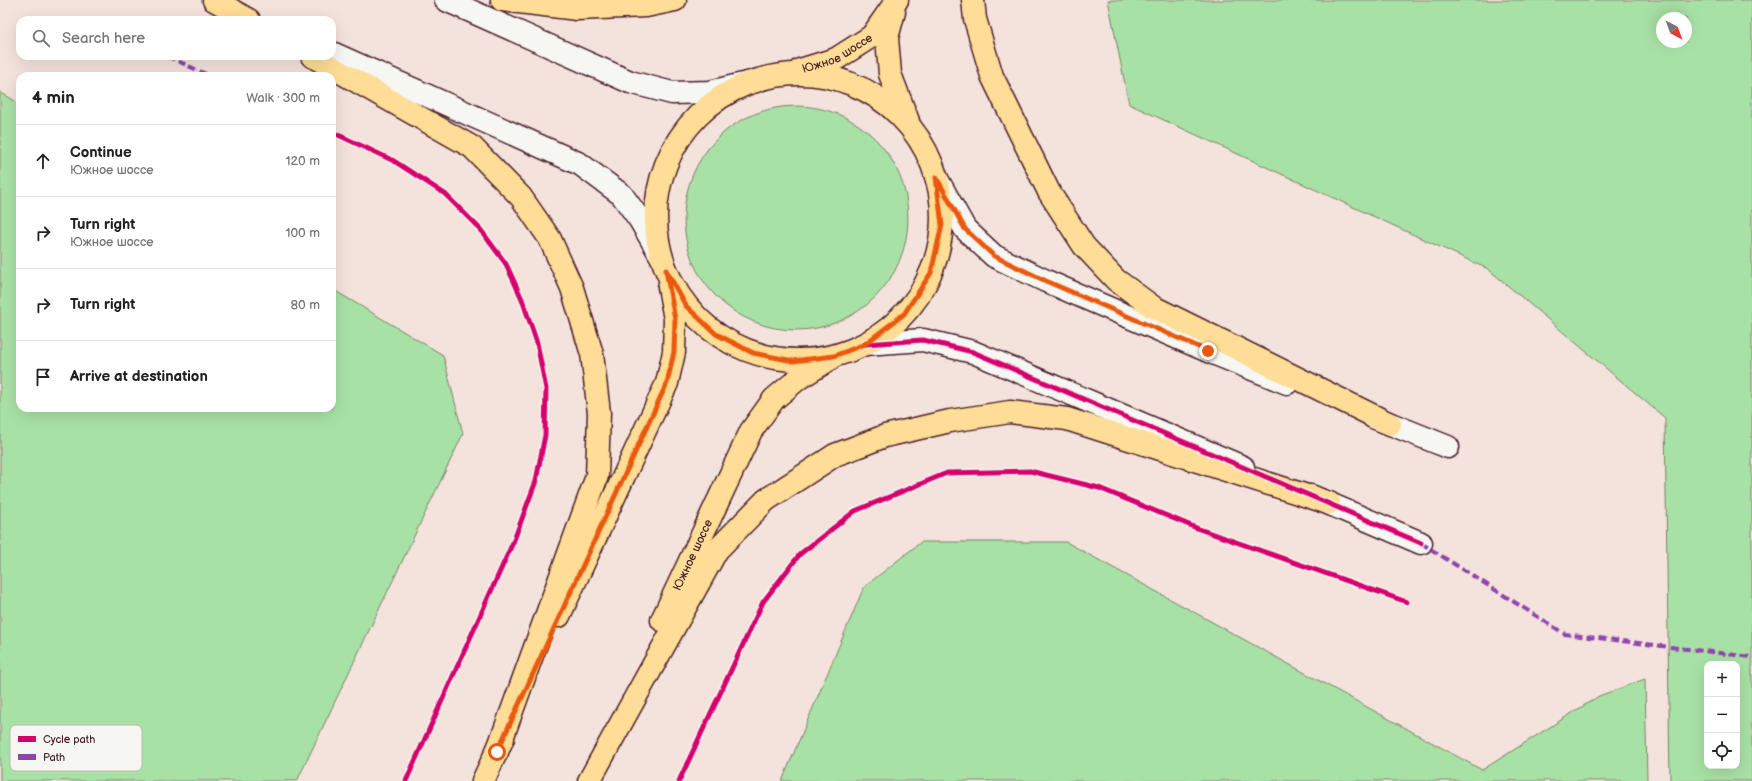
<!DOCTYPE html>
<meta charset="utf-8">
<style>
:root{--surface:#fff;--page:#f6f6f6;--text:#222;--muted:#767676;--line:#e0e0e0}
body{margin:0;font-family:"Balsamiq Sans",sans-serif;background:var(--page);color:var(--text)}
.controls{position:absolute;right:12px;bottom:12px;display:grid;overflow:hidden;border-radius:8px;box-shadow:0 4px 16px #0002}
.controls button{width:36px;height:36px;display:grid;place-items:center;padding:0;border:0;border-bottom:1px solid var(--line);background:var(--surface);color:var(--text);font:20px sans-serif}
.compass{position:absolute;left:1656px;top:12px;width:36px;height:36px;border-radius:50%;background:var(--surface);box-shadow:0 4px 16px #0002;rotate:139deg}
.stop{position:absolute;width:12px;height:12px;margin:-9px;border:3px solid #ea580c;border-radius:50%;background:#fff}
.stop.end{background:#ea580c;border-color:#fff;box-shadow:0 1px 4px #0008}
.list{margin:0;padding:0;list-style:none}
h2{display:flex;justify-content:space-between;align-items:center;height:52px;margin:0;padding:0 16px;font-size:17px}
h2 small{font-size:13px;font-weight:400;color:var(--muted)}
.list li{display:grid;grid-template-columns:26px 1fr auto;gap:12px;align-items:center;box-sizing:border-box;height:72px;padding:0 16px;border-top:1px solid var(--line)}
.list b{display:block;font-size:15px;white-space:nowrap}
.list p{margin:0;font-size:13px;white-space:nowrap;color:var(--muted)}
.list em{font-size:13px;font-style:normal;color:var(--muted)}
.icon{flex:none;width:22px;height:22px;fill:none;stroke:currentColor;stroke-width:2;stroke-linecap:round;stroke-linejoin:round}
.map{position:relative;flex:none;width:1752px;height:781px;overflow:hidden}
.search{position:absolute;background:var(--surface);box-shadow:0 4px 16px #0002;left:16px;top:16px;width:320px;height:44px;display:flex;align-items:center;gap:10px;box-sizing:border-box;padding:0 14px;border-radius:12px;color:var(--muted);font-size:15px}
.panel{position:absolute;background:var(--surface);box-shadow:0 4px 16px #0002;left:16px;top:72px;width:320px;height:340px;border-radius:12px}
.map>svg:first-child{display:block}
.green{fill:#a8e1a5;stroke:#798068;fill-rule:evenodd}
.lines{fill:none;stroke-linecap:round;stroke-linejoin:round}
.minor-casing{stroke:#4a1f2b;stroke-width:25}
.primary-casing{stroke:#4a1f2b;stroke-width:25}
.minor{stroke:#f6f6f2;stroke-width:22}
.primary{stroke:#fedd96;stroke-width:22}
.quiet{stroke:#8e44ad;stroke-width:4;stroke-dasharray:8 4;stroke-linecap:butt}
.cycleway-casing{stroke:#f6f6f2;stroke-width:8}
.cycleway{stroke:#d6006c;stroke-width:5}
.route{stroke:#ea580c;stroke-width:5}
.labels{text-anchor:middle;dominant-baseline:central;stroke-width:4;stroke-linejoin:round;paint-order:stroke}
.street-label{font-size:12px;fill:#4a1f2b;stroke:#f6f6f2}
.key{fill:#f6f6f2;stroke:#c2b6b6;stroke-width:1}
.key-label{font-size:11px;fill:#4a1f2b}
</style>
<div class="map">
<svg width="1752" height="781" viewBox="0 0 1752 781">
<rect width="100%" height="100%" fill="#f4e3dc"/>
<filter id="ink" filterUnits="userSpaceOnUse"><feTurbulence type="fractalNoise" baseFrequency=".025" numOctaves="2"/><feDisplacementMap in="SourceGraphic" scale="8" xChannelSelector="R" yChannelSelector="G"/><feConvolveMatrix kernelMatrix="1 2 1 2 8 2 1 2 1" color-interpolation-filters="sRGB"/></filter>
<g filter="url(#ink)">
<g class="green">
<path d="M1108 0H1752V781H1670L1665 418 1488 269 1129 104ZM1662 18H1686V42H1662ZM1707 664H1737V766H1707Z"/>
<polygon points="0,92 20,104 20,408 332,408 332,289 443,355 463,434 297,781 0,781"/>
<circle cx="796" cy="218" r="112"/>
<polygon points="921,542 1066,542 1482,770 1599,696 1645,679 1647,781 782,781 864,587"/>
</g>
<g class="lines">
<defs>
<g id="minor">
<polyline points="446,0 630,82 672,93 710,92 756,81"/>
<polyline points="332,53 580,164 622,195 640,220 661,256"/>
<polyline points="936,177 965,229 994,256 1046,281 1208,351 1287,383"/>
<polyline points="865,344 923,340 973,352 1243,467"/>
<polyline points="1373,417 1448,447"/>
<polyline points="1311,496 1421,543"/>
</g>
<g id="primary">
<polyline points="214,0 249,20"/>
<polyline points="502,0 577,9 646,6 675,0"/>
<polyline points="973,0 975,19 992,76 1049,192 1084,246 1116,280 1153,307 1390,424"/>
<polyline points="894,12 887,38 890,74 908,121"/>
<polyline points="312,56 472,147 521,197 550,239 572,288 592,354 599,413 597,476 497,752"/>
<path id="s1" d="M800 70 836 59 872 36 897 0"/>
<circle cx="799" cy="217" r="143"/>
<polyline points="559,616 667,383 674,352 675,319 669,287"/>
<path id="s2" d="M662 620 751 431 774 399 799 378 830 359"/>
<polyline points="483,781 503,738"/>
<polyline points="589,781 717,550 766,500 835,455 885,436 950,421 1010,412 1067,419 1329,503"/>
</g>
</defs>
<use href="#minor" class="minor-casing"/>
<use href="#primary" class="primary-casing"/>
<use href="#minor" class="minor"/>
<use href="#primary" class="primary"/>
<g class="quiet">
<polyline points="167,56 210,76"/>
<polyline points="1421,543 1565,634 1752,657"/>
</g>
<defs>
<g id="cycleway">
<polyline points="332,132 394,161 445,194 480,229 506,264 522,299 537,343 546,389 545,435 536,481 514,540 406,781"/>
<polyline points="865,344 923,340 973,352 1421,543"/>
<polyline points="679,781 763,602 800,554 855,511 947,473 1030,471 1099,488 1199,529 1407,602"/>
</g>
</defs>
<use href="#cycleway" class="cycleway-casing"/>
<use href="#cycleway" class="cycleway"/>
</g>
</g>
<g class="lines" filter="url(#ink)">
<polyline class="route" points="497,752 667,383 674,352 675,319 666,270 686,306 716,334 753,353 793,361 834,356 865,344 904,314 931,273 942,225 936,177 965,229 994,256 1046,281 1208,351"/>
</g>
<g class="labels">
<g class="street-label">
<text stroke="none"><textPath href="#s1" startOffset="41">Южное шоссе</textPath></text>
<text stroke="none"><textPath href="#s2" startOffset="72">Южное шоссе</textPath></text>
</g>
</g>
<rect x="10" y="725" width="132" height="46" rx="6" class="key"/>
<rect x="18" y="736" width="18" height="6" fill="#d6006c"/>
<rect x="18" y="754" width="18" height="6" fill="#8e44ad"/>
<g class="key-label">
<text x="43" y="743">Cycle path</text>
<text x="43" y="761">Path</text>
</g>
</svg>
<div class="controls">
<button>+</button>
<button>−</button>
<button><svg class="icon" aria-label="locate" viewBox="0 0 24 24"><circle cx="12" cy="12" r="6"/><path d="M12 2v4M12 18v4M2 12h4M18 12h4"/></svg></button>
</div>
<svg class="compass" viewBox="-18 -18 36 36"><path d="M0-13l5 13h-10z" fill="#e53935"/><path d="M0 13l5-13h-10z" fill="#767676"/></svg>
<div class="stop" style="left:497px;top:752px"></div>
<div class="stop end" style="left:1208px;top:351px"></div>
<div class="search"><svg class="icon" aria-label="search" viewBox="0 0 24 24"><circle cx="10" cy="10" r="6"/><path d="M15 15l6 6"/></svg>Search here</div>
<section class="panel">
<h2>4 min<small>Walk · 300 m</small></h2>
<ul class="list">
<li><svg class="icon" aria-label="ahead" viewBox="0 0 24 24"><path d="M12 20V5M6 11l6-6 6 6"/></svg><div><b>Continue</b><p>Южное шоссе</p></div><em>120 m</em></li>
<li><svg class="icon" aria-label="right" viewBox="0 0 24 24"><path d="M7 20v-9h11M14 6l5 5-5 5"/></svg><div><b>Turn right</b><p>Южное шоссе</p></div><em>100 m</em></li>
<li><svg class="icon" aria-label="right" viewBox="0 0 24 24"><path d="M7 20v-9h11M14 6l5 5-5 5"/></svg><div><b>Turn right</b></div><em>80 m</em></li>
<li><svg class="icon" aria-label="arrive" viewBox="0 0 24 24"><path d="M6 21V4h12l-3 4 3 4H6"/></svg><div><b>Arrive at destination</b></div></li>
</ul>
</section>
</div>
